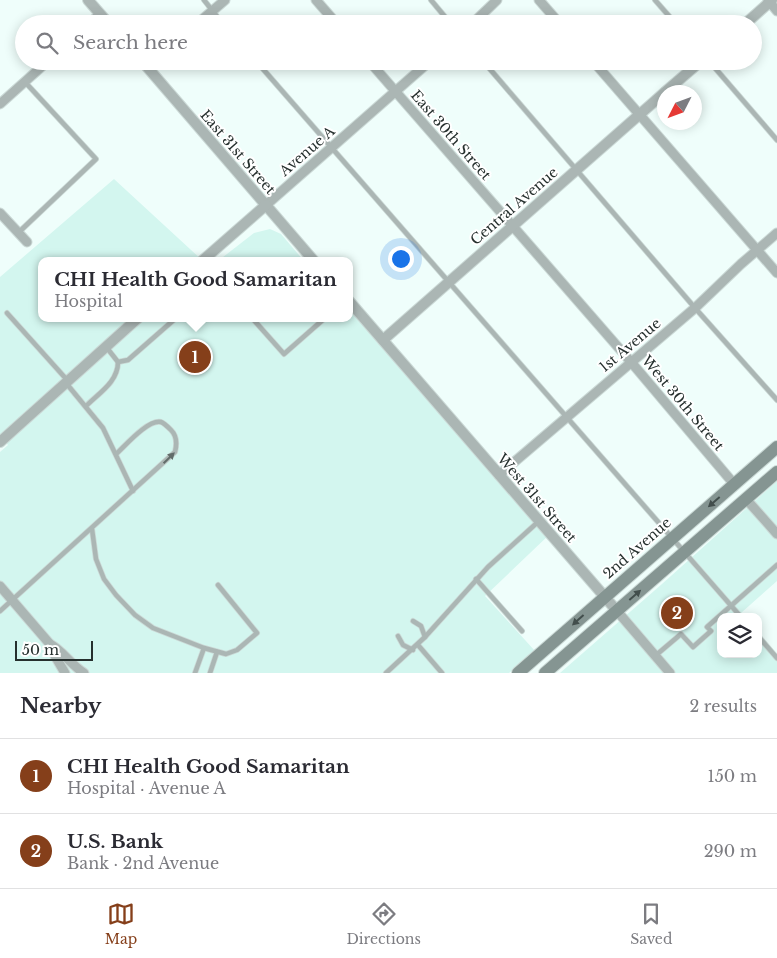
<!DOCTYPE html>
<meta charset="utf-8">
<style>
:root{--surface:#fff;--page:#f2f2f3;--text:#2b2b33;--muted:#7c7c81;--line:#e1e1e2;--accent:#853f1a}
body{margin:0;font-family:"Libre Baskerville",serif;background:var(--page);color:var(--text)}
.controls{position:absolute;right:15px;bottom:15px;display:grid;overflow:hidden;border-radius:10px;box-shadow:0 2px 12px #0003}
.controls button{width:45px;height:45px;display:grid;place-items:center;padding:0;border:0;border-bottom:1px solid var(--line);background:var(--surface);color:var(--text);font:25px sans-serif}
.compass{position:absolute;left:657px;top:85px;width:45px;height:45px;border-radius:50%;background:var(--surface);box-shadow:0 2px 12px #0003;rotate:228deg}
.scale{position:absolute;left:15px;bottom:12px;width:78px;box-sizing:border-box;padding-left:5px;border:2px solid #26302e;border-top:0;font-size:14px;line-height:18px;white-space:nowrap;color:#26302e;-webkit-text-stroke:4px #fff;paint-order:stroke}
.you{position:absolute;left:400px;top:258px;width:18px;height:18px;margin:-12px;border:4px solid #fff;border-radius:50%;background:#1a73e8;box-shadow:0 0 0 8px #1a73e833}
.badge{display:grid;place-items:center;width:32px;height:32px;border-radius:50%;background:var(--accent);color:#fff;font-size:16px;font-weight:700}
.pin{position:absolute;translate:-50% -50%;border:2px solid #fff;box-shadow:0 1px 5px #0006}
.popup{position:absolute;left:38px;top:257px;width:315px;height:65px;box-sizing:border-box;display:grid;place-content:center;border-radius:10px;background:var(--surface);filter:drop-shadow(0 1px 4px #0005);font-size:16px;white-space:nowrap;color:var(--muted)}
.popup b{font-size:19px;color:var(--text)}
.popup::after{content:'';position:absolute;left:50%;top:100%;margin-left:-10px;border:10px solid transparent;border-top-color:var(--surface)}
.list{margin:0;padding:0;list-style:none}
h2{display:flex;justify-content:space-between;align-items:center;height:65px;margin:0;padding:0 20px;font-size:21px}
h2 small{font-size:16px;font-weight:400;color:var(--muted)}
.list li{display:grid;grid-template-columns:32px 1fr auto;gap:15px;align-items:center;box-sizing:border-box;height:75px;padding:0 20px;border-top:1px solid var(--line)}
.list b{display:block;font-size:19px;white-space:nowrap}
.list p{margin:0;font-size:16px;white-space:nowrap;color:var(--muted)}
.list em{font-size:16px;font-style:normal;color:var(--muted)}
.icon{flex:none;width:28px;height:28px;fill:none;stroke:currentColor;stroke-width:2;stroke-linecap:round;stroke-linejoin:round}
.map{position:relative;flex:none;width:777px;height:673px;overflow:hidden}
.search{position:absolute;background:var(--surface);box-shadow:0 2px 12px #0003;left:15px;right:15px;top:15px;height:55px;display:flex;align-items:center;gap:12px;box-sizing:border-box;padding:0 18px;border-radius:28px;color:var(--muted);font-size:19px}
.sheet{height:215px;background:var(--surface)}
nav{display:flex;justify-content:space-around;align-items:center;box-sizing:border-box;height:70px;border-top:1px solid var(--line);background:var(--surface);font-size:14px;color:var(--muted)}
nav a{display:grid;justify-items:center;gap:2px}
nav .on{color:var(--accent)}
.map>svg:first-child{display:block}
.built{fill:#d3f6ef}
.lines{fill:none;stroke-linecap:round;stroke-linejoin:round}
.service-casing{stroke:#cbd9d6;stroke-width:6}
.minor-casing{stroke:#cbd9d6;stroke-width:11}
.tertiary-casing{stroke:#cbd9d6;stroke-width:12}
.secondary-casing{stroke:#cbd9d6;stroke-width:14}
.service{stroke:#abb6b4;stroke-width:4.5}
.minor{stroke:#abb6b4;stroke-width:9}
.tertiary{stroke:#abb6b4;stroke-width:10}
.secondary{stroke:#859592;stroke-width:12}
.oneway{fill:#626c6a}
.oneway2{fill:#424e4c}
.labels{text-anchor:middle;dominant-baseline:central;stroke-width:4;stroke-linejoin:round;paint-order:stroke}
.street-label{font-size:14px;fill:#26302e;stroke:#fff}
</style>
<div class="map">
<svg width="777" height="673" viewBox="0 0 777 673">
<rect width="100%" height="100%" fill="#effefb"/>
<g class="built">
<polygon points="114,179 203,261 41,261 41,318 349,318 349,310 550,534 485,596 535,651 509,673 0,673 0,452 8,445 0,436 0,277"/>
<polygon points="270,229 281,234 304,261 218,261 254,233"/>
<polygon points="777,481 777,581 741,613 743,617 721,617 721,654 758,654 758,635 777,657 777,673 560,673 662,584"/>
</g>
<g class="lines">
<defs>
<g id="service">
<polyline points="204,0 223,24"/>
<polyline points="431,0 451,24"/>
<polyline points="655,0 676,24"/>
<polyline points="256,61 741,617"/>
<polyline points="483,61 695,308 777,400"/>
<polyline points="709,61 777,140"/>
<polyline points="18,233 96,159 25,82"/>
<polyline points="7,313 68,381"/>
<polyline points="252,318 284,354 325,318"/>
<polyline points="107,348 118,362 128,360 176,318"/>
<polyline points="66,383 103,428 133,491"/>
<path d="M86 406C99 393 118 382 118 362"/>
<polyline points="92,529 96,559 104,579 116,595 135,615 153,628 204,648 226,654 237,650 257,633 218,585"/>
<polyline points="476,579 522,631"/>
<path d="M0 611 175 452C177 444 177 436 171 430 168 427 164 423 161 422 148 419 125 446 116 454"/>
<polyline points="413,621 421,626 425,637"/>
<polyline points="398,636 403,645 413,650"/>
<polyline points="758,636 777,658"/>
<polyline points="418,645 442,673"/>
<polyline points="655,656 681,634 693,647 711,631 707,627 777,565"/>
<polyline points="195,673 204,648"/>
<polyline points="210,673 217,652"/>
<polyline points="386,673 425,637 488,567 539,521"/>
</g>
<g id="minor">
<polyline points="316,0 337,24"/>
<polyline points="539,0 560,24"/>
<polyline points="768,0 777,11"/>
<polyline points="89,24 100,14"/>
<polyline points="197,24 225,0"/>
<polyline points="472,24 497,0"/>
<polyline points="369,61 631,362 734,484"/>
<polyline points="593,61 777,273"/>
<polyline points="0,104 48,61"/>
<polyline points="266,205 430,61"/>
<polyline points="0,213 27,242"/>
<polyline points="499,475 695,308 741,264 777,233"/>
<polyline points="746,499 777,534"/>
<polyline points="0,586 49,643 55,656 65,673"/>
<polyline points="617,611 670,673"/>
<path d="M50 644C63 651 71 665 84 673"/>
</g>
<g id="tertiary">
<polyline points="88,0 109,24"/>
<polyline points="745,24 772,0"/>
<polyline points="142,61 314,261"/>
<polyline points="665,92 701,61"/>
<polyline points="202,261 266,205"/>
<polyline points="349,301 617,611"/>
<polyline points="383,340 664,93"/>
<polyline points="0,442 138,318"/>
</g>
<g id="secondary">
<polyline points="518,673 777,447"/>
<polyline points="545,673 777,472"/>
</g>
</defs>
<use href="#service" class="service-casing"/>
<use href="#minor" class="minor-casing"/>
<use href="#tertiary" class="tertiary-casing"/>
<use href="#secondary" class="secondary-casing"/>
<use href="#service" class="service"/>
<use href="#minor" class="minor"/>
<use href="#tertiary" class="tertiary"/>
<use href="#secondary" class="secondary"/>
</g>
<defs><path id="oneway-solid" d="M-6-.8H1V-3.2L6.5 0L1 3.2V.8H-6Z" transform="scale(1.25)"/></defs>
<use class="oneway" href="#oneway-solid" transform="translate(169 458) rotate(-44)"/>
<g class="oneway2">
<use href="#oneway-solid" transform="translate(714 502) rotate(139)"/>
<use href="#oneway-solid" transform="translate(635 595) rotate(-41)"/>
<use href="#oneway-solid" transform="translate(578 620) rotate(138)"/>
</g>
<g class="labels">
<g class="street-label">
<text transform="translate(451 135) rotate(49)">East 30th Street</text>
<text transform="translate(307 151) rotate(-41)">Avenue A</text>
<text transform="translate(238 152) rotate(49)">East 31st Street</text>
<text transform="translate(514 206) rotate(-41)">Central Avenue</text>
<text transform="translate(630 345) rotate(-40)">1st Avenue</text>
<text transform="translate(683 403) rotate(50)">West 30th Street</text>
<text transform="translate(537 498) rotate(49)">West 31st Street</text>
<text transform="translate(637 548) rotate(-41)">2nd Avenue</text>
</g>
</g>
</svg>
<div class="controls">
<button><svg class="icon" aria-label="layers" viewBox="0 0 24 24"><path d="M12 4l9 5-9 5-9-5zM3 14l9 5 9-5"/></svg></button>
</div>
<svg class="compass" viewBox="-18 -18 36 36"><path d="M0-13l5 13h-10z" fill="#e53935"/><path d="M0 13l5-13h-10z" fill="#7c7c81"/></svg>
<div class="scale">50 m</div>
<div class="you"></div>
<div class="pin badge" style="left:195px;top:357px">1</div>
<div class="popup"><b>CHI Health Good Samaritan</b>Hospital</div>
<div class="pin badge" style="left:677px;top:613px">2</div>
<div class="search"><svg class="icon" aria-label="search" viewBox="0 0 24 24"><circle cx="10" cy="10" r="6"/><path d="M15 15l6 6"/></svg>Search here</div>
</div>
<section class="sheet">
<h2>Nearby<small>2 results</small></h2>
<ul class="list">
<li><span class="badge">1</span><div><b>CHI Health Good Samaritan</b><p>Hospital · Avenue A</p></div><em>150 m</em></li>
<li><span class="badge">2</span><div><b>U.S. Bank</b><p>Bank · 2nd Avenue</p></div><em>290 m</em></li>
</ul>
</section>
<nav>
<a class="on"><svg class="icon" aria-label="map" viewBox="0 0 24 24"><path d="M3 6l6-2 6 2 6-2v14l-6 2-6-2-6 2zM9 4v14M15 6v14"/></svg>Map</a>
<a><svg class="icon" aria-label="directions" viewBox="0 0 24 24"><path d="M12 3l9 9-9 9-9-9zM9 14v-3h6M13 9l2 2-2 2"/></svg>Directions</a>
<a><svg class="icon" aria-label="saved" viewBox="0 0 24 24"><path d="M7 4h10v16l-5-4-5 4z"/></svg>Saved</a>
</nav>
